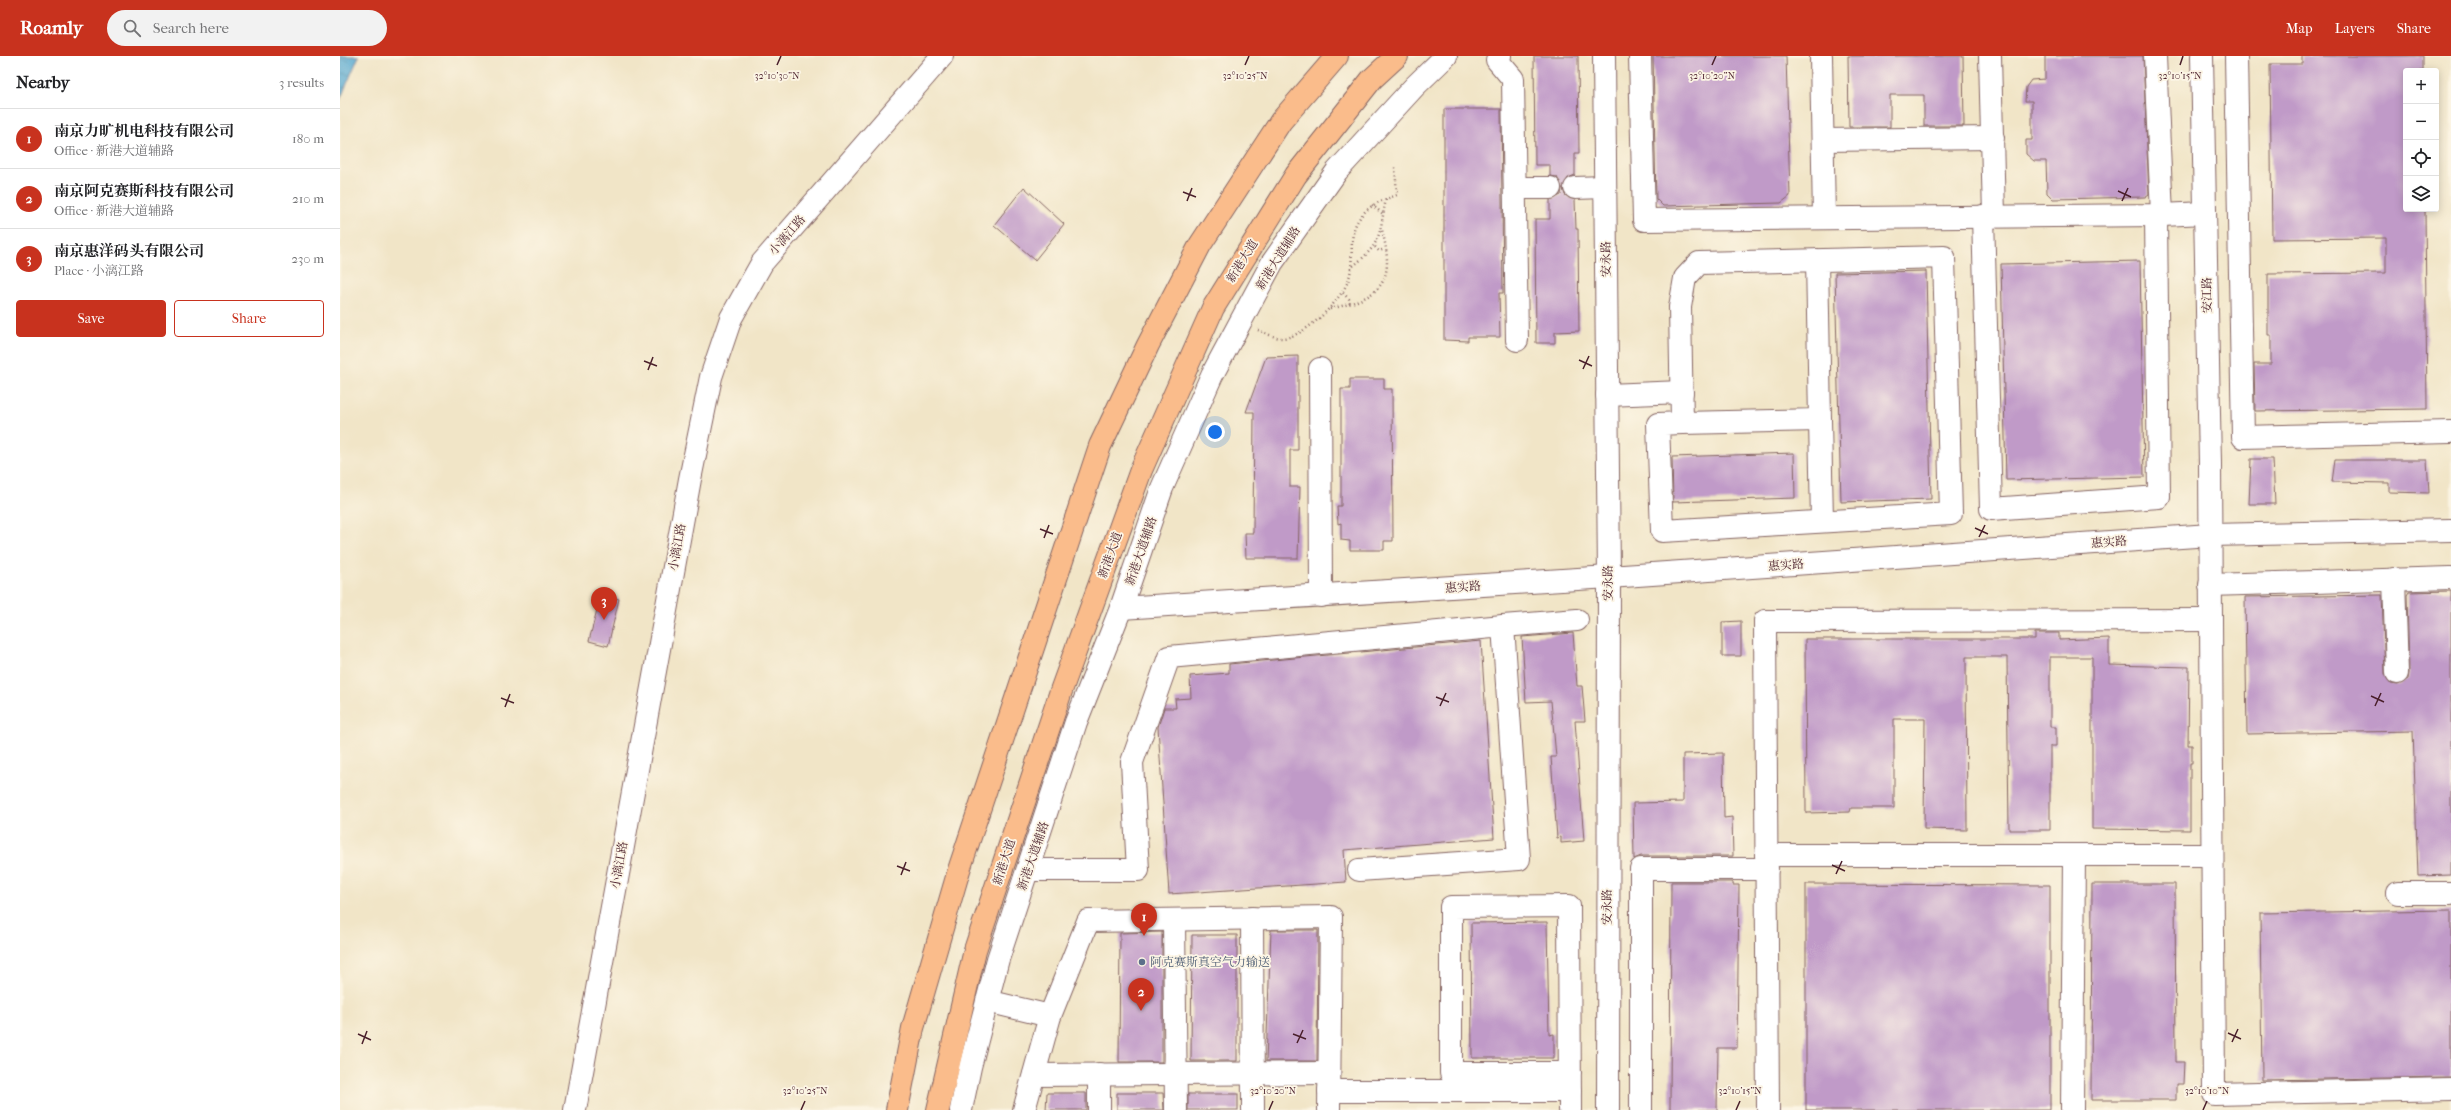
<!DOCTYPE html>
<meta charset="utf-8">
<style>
:root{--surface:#fff;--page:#f2f2f2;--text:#202124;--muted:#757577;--line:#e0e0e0;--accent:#c8321e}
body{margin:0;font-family:"IM FELL French Canon","Noto Serif SC",serif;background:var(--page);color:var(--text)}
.controls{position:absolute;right:12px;top:12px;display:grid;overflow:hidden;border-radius:4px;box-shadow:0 2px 10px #0003}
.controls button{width:36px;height:36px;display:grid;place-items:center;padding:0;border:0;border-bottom:1px solid var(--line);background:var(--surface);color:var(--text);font:20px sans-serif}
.you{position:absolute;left:875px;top:376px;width:14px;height:14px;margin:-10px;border:3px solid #fff;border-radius:50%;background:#1a73e8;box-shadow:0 0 0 6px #1a73e833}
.badge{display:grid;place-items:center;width:26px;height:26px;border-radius:50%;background:var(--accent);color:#fff;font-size:13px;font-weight:700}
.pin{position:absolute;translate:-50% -33px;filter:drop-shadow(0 1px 2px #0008)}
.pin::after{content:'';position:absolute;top:21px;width:14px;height:12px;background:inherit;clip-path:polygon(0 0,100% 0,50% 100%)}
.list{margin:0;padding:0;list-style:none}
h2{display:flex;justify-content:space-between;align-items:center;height:52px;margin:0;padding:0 16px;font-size:17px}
h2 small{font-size:13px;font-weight:400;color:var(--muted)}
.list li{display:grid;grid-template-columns:26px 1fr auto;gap:12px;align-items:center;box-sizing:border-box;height:60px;padding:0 16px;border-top:1px solid var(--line)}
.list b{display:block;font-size:15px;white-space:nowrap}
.list p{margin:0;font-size:13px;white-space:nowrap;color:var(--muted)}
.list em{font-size:13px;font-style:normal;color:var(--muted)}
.actions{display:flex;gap:8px;padding:12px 16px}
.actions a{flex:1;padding:9px 0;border:1px solid var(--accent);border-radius:4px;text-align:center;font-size:14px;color:var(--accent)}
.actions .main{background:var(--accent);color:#fff}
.icon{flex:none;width:22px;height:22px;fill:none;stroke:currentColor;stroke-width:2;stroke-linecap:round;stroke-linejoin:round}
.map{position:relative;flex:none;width:2111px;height:1054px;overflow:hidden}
header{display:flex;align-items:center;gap:24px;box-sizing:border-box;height:56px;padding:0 20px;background:var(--accent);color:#fff}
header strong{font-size:19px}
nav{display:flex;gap:22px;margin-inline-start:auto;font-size:14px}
.search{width:280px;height:36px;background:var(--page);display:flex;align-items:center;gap:10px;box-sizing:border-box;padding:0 14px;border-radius:22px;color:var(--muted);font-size:15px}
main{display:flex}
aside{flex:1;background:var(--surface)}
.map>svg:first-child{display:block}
.water{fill:url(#water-ripples);stroke:#4f647e}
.building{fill:#c09ac8}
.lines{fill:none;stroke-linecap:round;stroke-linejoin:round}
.minor-casing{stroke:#846462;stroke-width:24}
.major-casing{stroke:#846462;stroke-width:24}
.path{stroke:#846462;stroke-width:2.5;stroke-dasharray:1 3;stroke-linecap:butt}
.minor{stroke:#fff;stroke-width:22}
.major{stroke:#fabc8b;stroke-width:22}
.ticks{fill:none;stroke:#4a1f2b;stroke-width:1.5}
.service-dot{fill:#5c6f8a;stroke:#fcf5e5;stroke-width:1.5}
.labels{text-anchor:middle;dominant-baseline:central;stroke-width:3.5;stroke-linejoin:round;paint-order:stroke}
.street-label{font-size:12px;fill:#4a1f2b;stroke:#fcf5e5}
.service-label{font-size:12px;fill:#4e5e75;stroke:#fcf5e5;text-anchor:start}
.ticks-label{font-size:10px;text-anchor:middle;fill:#4a1f2b;stroke:#fcf5e5;stroke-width:3.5;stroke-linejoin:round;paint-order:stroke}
</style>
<header>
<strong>Roamly</strong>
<div class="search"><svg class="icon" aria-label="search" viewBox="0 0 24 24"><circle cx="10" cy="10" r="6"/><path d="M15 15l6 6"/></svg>Search here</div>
<nav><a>Map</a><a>Layers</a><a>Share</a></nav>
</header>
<main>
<aside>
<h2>Nearby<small>3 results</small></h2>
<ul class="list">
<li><span class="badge">1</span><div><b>南京力旷机电科技有限公司</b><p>Office · 新港大道辅路</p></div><em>180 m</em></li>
<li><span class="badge">2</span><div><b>南京阿克赛斯科技有限公司</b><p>Office · 新港大道辅路</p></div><em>210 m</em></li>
<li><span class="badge">3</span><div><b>南京惠洋码头有限公司</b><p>Place · 小漓江路</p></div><em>230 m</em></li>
</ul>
<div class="actions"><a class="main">Save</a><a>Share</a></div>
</aside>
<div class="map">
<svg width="2111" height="1054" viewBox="0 0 2111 1054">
<defs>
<pattern id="water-ripples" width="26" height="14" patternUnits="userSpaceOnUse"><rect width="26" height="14" fill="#54a8d0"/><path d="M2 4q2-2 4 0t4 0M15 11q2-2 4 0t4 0" fill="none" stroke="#4888a9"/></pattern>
</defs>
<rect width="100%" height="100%" fill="#fcf5e5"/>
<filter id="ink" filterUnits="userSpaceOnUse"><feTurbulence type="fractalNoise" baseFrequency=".025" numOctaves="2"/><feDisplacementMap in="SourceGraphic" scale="8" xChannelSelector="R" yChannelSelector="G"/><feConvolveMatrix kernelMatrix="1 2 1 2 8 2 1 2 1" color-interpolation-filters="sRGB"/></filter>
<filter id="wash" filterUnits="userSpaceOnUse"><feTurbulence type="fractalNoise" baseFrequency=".012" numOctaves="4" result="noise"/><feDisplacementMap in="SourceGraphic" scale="16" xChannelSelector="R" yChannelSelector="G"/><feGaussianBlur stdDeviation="0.9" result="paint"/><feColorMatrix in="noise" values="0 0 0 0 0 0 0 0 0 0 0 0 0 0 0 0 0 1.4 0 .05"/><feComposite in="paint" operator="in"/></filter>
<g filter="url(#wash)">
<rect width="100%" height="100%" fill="#f1e5c7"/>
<polygon class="water" points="0,0 19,0 0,44"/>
<g id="blocks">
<g class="building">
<polygon points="1194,0 1238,0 1239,97 1235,97 1235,119 1228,122 1223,132 1225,139 1235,144 1236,173 1238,173 1239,275 1215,276 1215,287 1196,287 1195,163 1210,163 1210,144 1221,139 1222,132 1217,121 1210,120 1210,109 1195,109"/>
<polygon points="1313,0 1446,0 1450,140 1441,147 1323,150 1316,143"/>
<polygon points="1508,0 1623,0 1624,70 1584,70 1584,39 1550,39 1550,71 1509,71"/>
<polygon points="1705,0 1803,0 1809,138 1805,141 1713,143 1707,137 1706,105 1694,105 1686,98 1686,84 1692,84 1692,45 1685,45 1686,31 1691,24 1705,23"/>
<polygon points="1962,0 2083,0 2083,15 2066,15 2066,153 2085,153 2087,353 1915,355 1914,308 1931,308 1931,279 1928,279 1928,218 2046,217 2046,182 1932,183 1930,8 1962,8"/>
<polygon points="1104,53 1161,53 1163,237 1159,237 1160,281 1128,281 1128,285 1104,284"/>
<polygon points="684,131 724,168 695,204 654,169"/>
<polygon points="1800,205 1804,421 1666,424 1661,208"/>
<polygon points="1586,215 1591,443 1501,446 1495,217"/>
<polygon points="958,300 958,394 950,394 950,431 960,431 958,502 906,502 905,477 913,477 914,356 906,356 926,301"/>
<polygon points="1010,323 1044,323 1044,333 1052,333 1053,485 1044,485 1044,494 1010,494 1010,485 1001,484 1001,467 998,468 997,450 1001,450 1001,333 1010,333"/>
<polygon points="1454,397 1455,442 1333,446 1332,401"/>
<polygon points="1911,403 1933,403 1935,448 1909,448"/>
<polygon points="1995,404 2087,404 2089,437 2049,436 2049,427 1992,426"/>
<polygon points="2111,535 2111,819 2078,820 2073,675 1907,678 1905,541 2042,539 2045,618 2051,628 2058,629 2068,623 2069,617 2067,539 2069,536"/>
<polygon points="261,538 279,543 268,590 249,585"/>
<polygon points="1401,565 1401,600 1382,600 1382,566"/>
<polygon points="1233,577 1237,630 1242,630 1245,665 1235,665 1244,785 1221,787 1221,781 1217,782 1211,701 1216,701 1211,645 1186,646 1182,581"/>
<polygon points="1695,577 1719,577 1719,584 1769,582 1769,609 1849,611 1848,689 1852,689 1852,707 1850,707 1850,774 1752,773 1752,601 1710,601 1710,671 1716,671 1716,690 1710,690 1710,774 1669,774 1667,601 1626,601 1627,774 1584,773 1585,663 1554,663 1554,752 1511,752 1510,756 1466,757 1465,583 1695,583"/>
<polygon points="1141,585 1154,782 1004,794 1006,826 829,838 818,671 824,652 836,652 835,643 851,642 850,620 889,617 889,608"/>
<polygon points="1383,697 1384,762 1392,761 1393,800 1301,800 1294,803 1293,747 1343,746 1343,698"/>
<polygon points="1331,826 1393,826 1393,829 1399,829 1397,992 1378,992 1377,1054 1330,1054"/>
<polygon points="1466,828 1710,829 1710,1054 1466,1054"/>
<polygon points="1752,828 1835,828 1836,1006 1844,1006 1843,1028 1836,1028 1836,1044 1751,1044"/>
<polygon points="2111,854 2111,1021 1922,1024 1920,857"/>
<polygon points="1207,866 1209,979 1214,978 1214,1002 1132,1002 1131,867"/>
<polygon points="931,874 978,874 977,1005 926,1005"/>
<polygon points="822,876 822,1006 779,1006 780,877"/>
<polygon points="852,879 897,879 897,1005 851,1005"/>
<polygon points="707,1037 746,1037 746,1054 706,1054"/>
<polygon points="777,1037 823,1037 824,1054 777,1054"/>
<rect x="848" y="1038" width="50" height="16"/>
</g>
</g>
</g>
<g filter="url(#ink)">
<use href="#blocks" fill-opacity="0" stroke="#846462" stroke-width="1"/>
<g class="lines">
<defs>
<g id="minor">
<polyline points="1160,0 1157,4 1173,23 1177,284"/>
<polyline points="1264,0 1269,521 1268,1054"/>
<polyline points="1300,0 1304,164 1822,159 1815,0"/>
<polyline points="1481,0 1484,162"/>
<polyline points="1650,0 1654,160"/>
<polyline points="1862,0 1870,408 1874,1038 2111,1033"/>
<polyline points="1896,0 1903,381 2111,376"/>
<polyline points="1483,84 1653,82"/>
<polyline points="1175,132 1210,132"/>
<polyline points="1235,132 1265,131"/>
<polyline points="1822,159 1865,157"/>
<polyline points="1643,160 1651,453 1819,441 1816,159"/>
<polyline points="980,313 981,540"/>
<polyline points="1267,339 1342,336"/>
<polyline points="1480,364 1482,465"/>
<polyline points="1342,367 1318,368 1322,475 1611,458 1604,201 1359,207 1345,222 1340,251 1342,367 1480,364 1477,204"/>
<polyline points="2054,523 2057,617"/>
<polyline points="1870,529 2111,522"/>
<polyline points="781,552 1269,521 1870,479 2111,474"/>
<polyline points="1163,570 1237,564"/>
<polyline points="1426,799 1871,799"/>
<polyline points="688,814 798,814 792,706 829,601 1163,570 1179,803 1019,814"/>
<polyline points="2058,837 2111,837"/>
<polyline points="912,862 913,1054"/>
<polyline points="834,864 836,1054"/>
<polyline points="647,945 710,960 684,1054"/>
<polyline points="710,960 748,865 991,861 989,1054"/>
<polyline points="1230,1017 1111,1017 1111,851 1229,850 1230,1054"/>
<polyline points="759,1018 759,1054"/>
<polyline points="694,1019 989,1017"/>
<polyline points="989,1035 1230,1035"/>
<polyline points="235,1054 350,423 371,321 391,262 422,207 602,0"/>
<polyline points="621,1054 630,1011 658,903 736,666 781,552 822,432 872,319 932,207 997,115 1075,30 1106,0"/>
<polyline points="1301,1054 1301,813 1427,813"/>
<polyline points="1428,1054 1425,565 1871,564"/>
<polyline points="1732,1054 1734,799"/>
</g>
<g id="major">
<polyline points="557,1054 573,972 619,814 760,390 808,289 860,189 941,65 997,0"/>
<polyline points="598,1054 635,894 722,632 801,414 873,252 956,119 1032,23 1057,0"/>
</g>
</defs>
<use href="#minor" class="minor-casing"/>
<use href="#major" class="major-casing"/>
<g class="path">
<polyline points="1032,149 1043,158"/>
<polyline points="1035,191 1039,195 1045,193"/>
<path d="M1013 210C1043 187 1039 177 1046 143"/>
<polyline points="1003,237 1009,243 1010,249"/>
<path d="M990 253C1041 241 1056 228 1042 174"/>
<path d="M918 274C925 277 933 281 941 282 964 283 1003 243 1009 222 1015 203 1007 180 1019 163 1028 149 1043 144 1057 139L1055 111"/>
</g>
<use href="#minor" class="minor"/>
<use href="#major" class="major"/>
</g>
</g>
<path class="ticks" d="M437 9 441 0M905 9 909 0M1372 9 1376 0M1840 9 1843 0M1778 135 1791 141M843 136 856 141M847 145 852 132M1782 145 1788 132M1239 304 1252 310M304 305 317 310M1243 313 1249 300M308 314 313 301M1635 472 1648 478M700 473 713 478M1639 481 1645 469M704 482 709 469M2031 640 2044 646M1096 641 1109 646M161 642 174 647M1100 650 1106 637M2035 650 2041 637M165 651 170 638M1492 809 1505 815M557 810 570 815M1496 818 1502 805M561 819 566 806M1888 977 1901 983M18 978 31 984M953 978 966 983M1892 986 1898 973M957 987 963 974M22 988 27 975M461 1054 465 1045M929 1054 933 1045M1396 1054 1400 1045M1863 1054 1867 1045"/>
<circle class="service-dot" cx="802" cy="906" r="4"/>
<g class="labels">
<g class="street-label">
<text transform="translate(447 179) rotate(-49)">小漓江路</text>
<text transform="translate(938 202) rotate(-58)">新港大道辅路</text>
<text transform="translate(1266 203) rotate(-91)">安永路</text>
<text transform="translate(902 205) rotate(-58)">新港大道</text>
<text transform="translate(1867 239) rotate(-91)">安江路</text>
<text transform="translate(1769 486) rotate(-4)">惠实路</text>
<text transform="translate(337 491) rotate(-80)">小漓江路</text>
<text transform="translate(801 495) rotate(-71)">新港大道辅路</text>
<text transform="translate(770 499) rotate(-70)">新港大道</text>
<text transform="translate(1446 509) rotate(-4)">惠实路</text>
<text transform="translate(1268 527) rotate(-90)">安永路</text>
<text transform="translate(1123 531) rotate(-4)">惠实路</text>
<text transform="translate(693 800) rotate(-71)">新港大道辅路</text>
<text transform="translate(664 806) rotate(-72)">新港大道</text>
<text transform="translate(279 809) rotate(-80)">小漓江路</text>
<text transform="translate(1267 851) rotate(-90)">安永路</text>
</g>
<g class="service-label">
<text x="810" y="906">阿克赛斯真空气力输送</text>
</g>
</g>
<g class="ticks-label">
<text x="437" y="23">32°10'30"N</text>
<text x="905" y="23">32°10'25"N</text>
<text x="1372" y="23">32°10'20"N</text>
<text x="1840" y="23">32°10'15"N</text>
<text x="465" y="1038">32°10'25"N</text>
<text x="933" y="1038">32°10'20"N</text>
<text x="1400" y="1038">32°10'15"N</text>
<text x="1867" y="1038">32°10'10"N</text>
</g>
</svg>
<div class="controls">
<button>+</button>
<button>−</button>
<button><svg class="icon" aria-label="locate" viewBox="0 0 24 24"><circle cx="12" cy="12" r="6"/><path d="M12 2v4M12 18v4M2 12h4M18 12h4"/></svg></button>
<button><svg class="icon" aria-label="layers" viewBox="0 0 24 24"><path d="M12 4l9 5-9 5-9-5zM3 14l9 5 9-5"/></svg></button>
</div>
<div class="you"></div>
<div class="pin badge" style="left:804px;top:880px">1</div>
<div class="pin badge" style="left:801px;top:955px">2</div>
<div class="pin badge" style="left:264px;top:564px">3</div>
</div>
</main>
